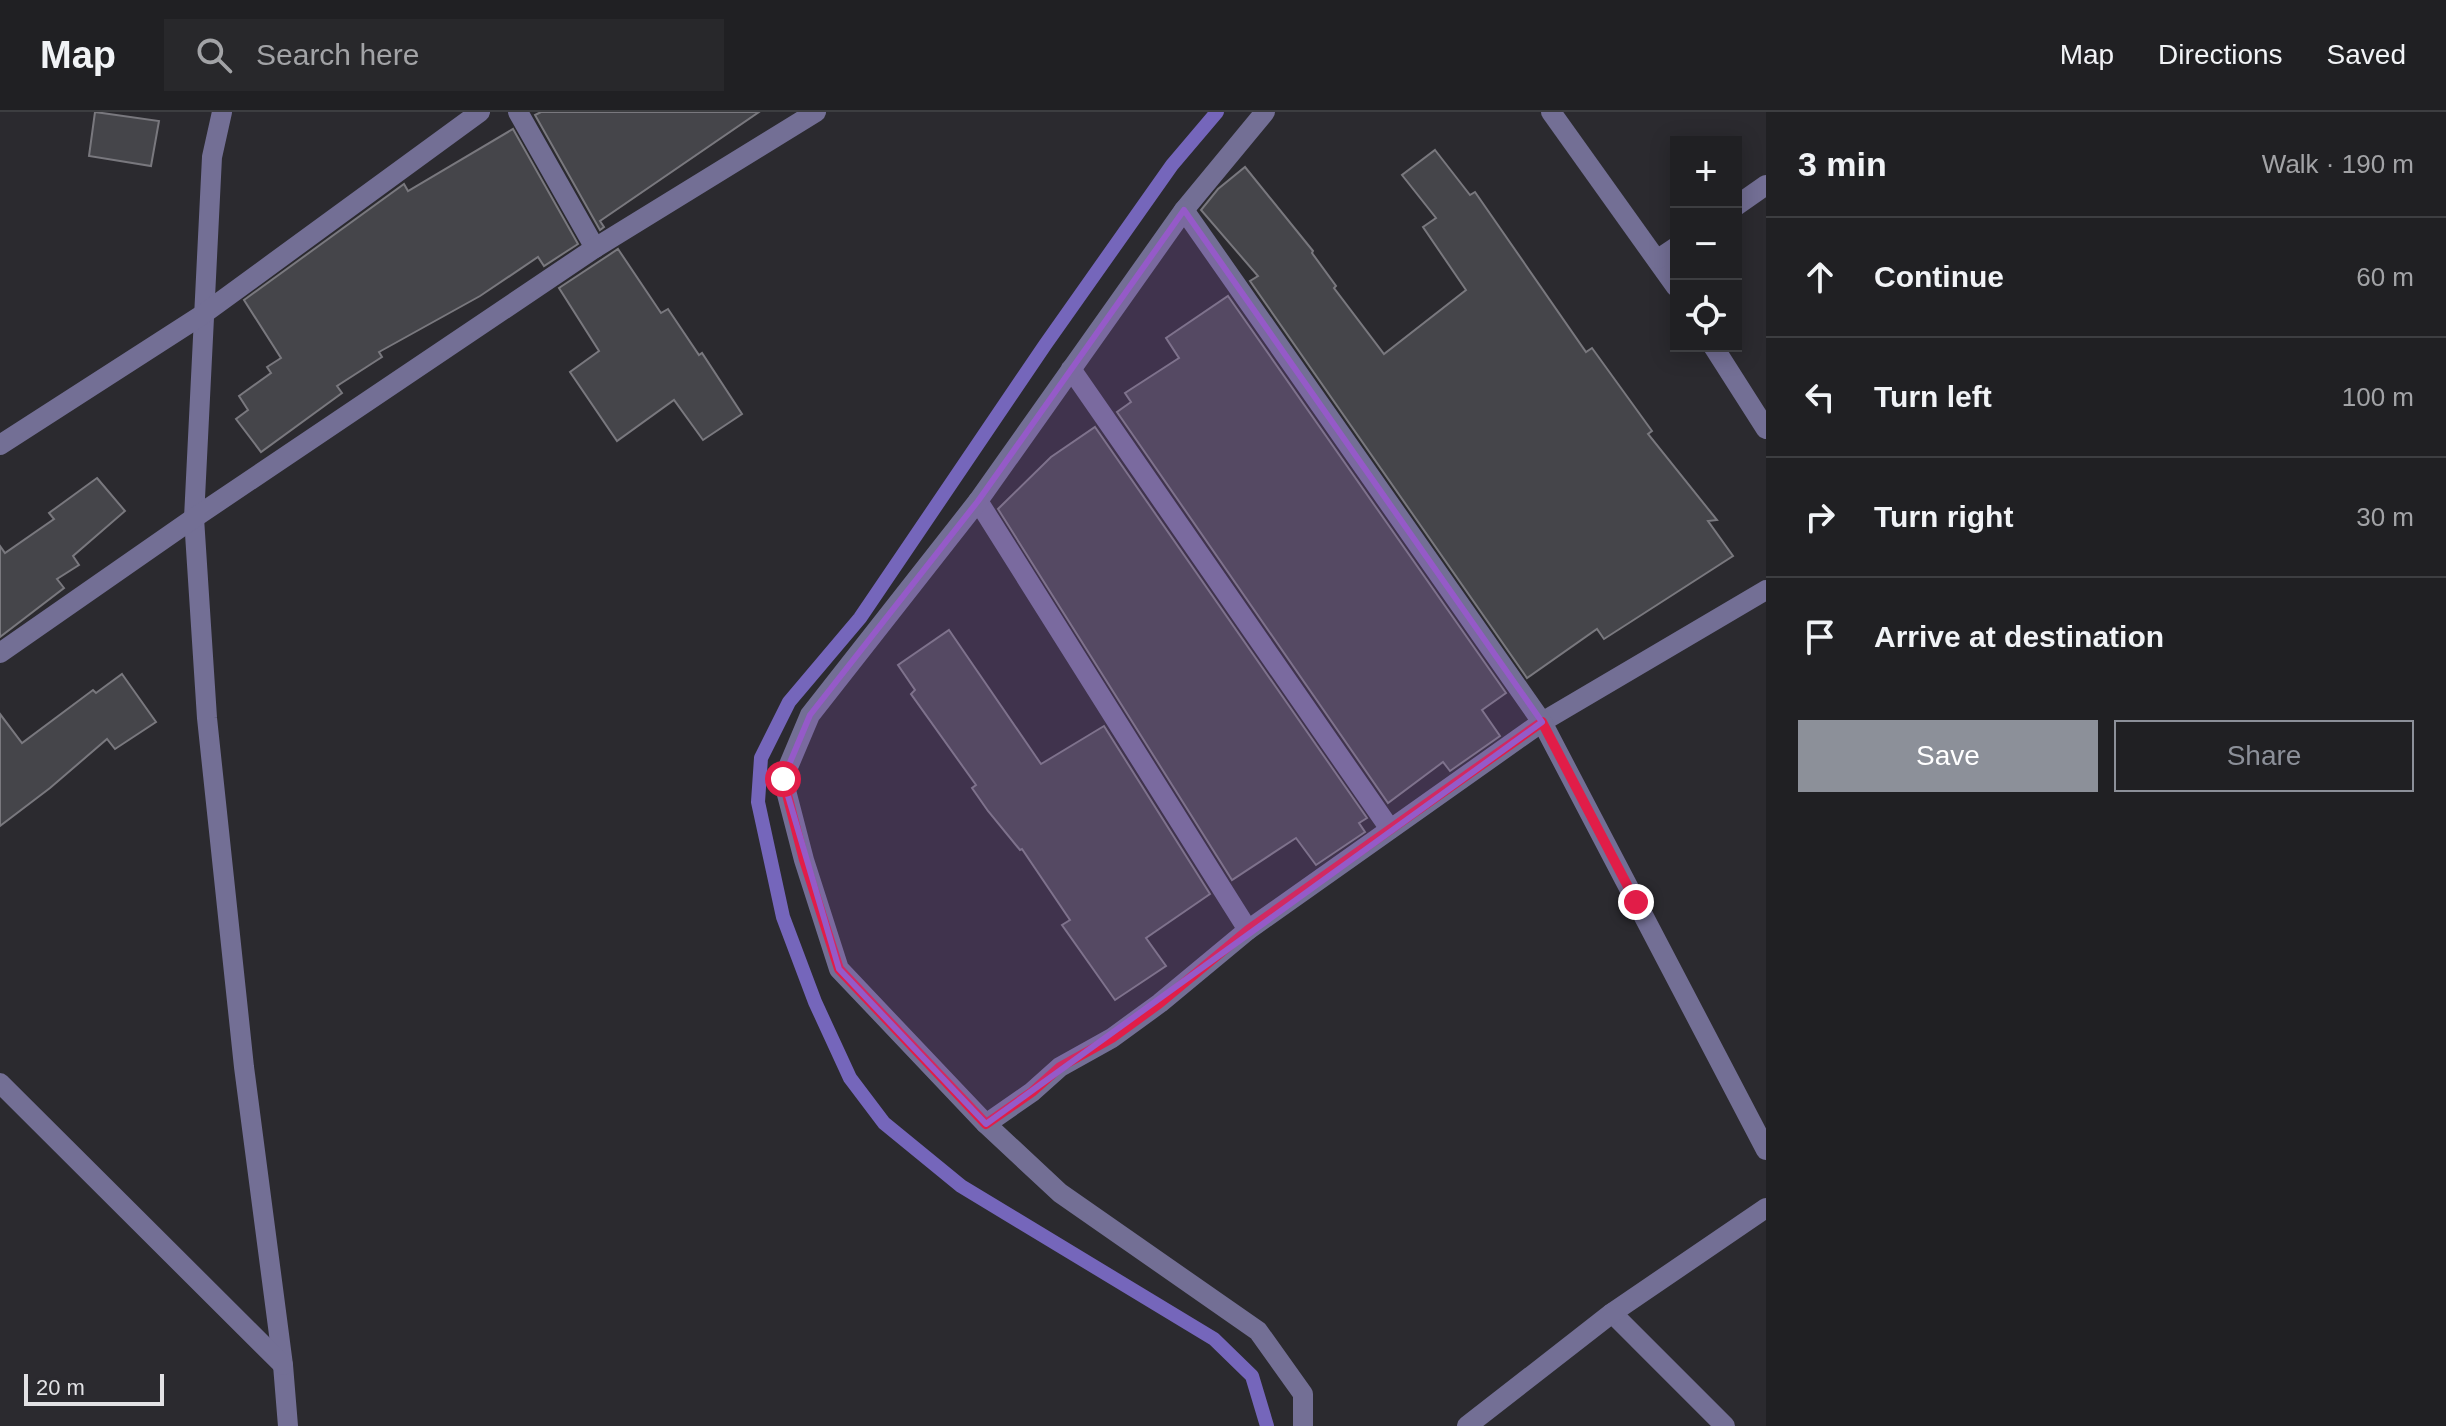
<!DOCTYPE html>
<meta charset="utf-8">
<style>
:root{--surface:#202023;--page:#28282b;--text:#f1f3f6;--muted:#a2a3a6;--line:#3d3e41;--accent:#8c9099}
body{margin:0;font-family:Arial,sans-serif;background:var(--page);color:var(--text)}
.controls{position:absolute;right:24px;top:24px;display:grid;overflow:hidden;border-radius:0px;box-shadow:0 4px 20px #0003}
.controls button{width:72px;height:72px;display:grid;place-items:center;padding:0;border:0;border-bottom:2px solid var(--line);background:var(--surface);color:var(--text);font:40px sans-serif}
.scale{position:absolute;left:24px;bottom:20px;width:140px;box-sizing:border-box;padding-left:8px;border:4px solid #e2e2e5;border-top:0;font-size:22px;line-height:28px;white-space:nowrap;color:#e2e2e5;-webkit-text-stroke:6px #2b2a2f;paint-order:stroke}
.stop{position:absolute;width:24px;height:24px;margin:-18px;border:6px solid #e11d48;border-radius:50%;background:#fff}
.stop.end{background:#e11d48;border-color:#fff;box-shadow:0 2px 8px #0008}
.list{margin:0;padding:0;list-style:none}
h2{display:flex;justify-content:space-between;align-items:center;height:104px;margin:0;padding:0 32px;font-size:34px}
h2 small{font-size:26px;font-weight:400;color:var(--muted)}
.list li{display:grid;grid-template-columns:52px 1fr auto;gap:24px;align-items:center;box-sizing:border-box;height:120px;padding:0 32px;border-top:2px solid var(--line)}
.list b{display:block;font-size:30px;white-space:nowrap}
.list em{font-size:26px;font-style:normal;color:var(--muted)}
.actions{display:flex;gap:16px;padding:24px 32px}
.actions a{flex:1;padding:18px 0;border:2px solid var(--accent);border-radius:0px;text-align:center;font-size:28px;color:var(--accent)}
.actions .main{background:var(--accent);color:#fff}
.icon{flex:none;width:44px;height:44px;fill:none;stroke:currentColor;stroke-width:2;stroke-linecap:round;stroke-linejoin:round}
.map{position:relative;flex:none;width:1766px;height:1314px;overflow:hidden}
header{display:flex;align-items:center;gap:48px;box-sizing:border-box;height:112px;padding:0 40px;background:var(--surface);border-bottom:2px solid var(--line)}
header strong{font-size:38px}
nav{display:flex;gap:44px;margin-inline-start:auto;font-size:28px}
.search{width:560px;height:72px;background:var(--page);display:flex;align-items:center;gap:20px;box-sizing:border-box;padding:0 28px;border-radius:0px;color:var(--muted);font-size:30px}
main{display:flex}
aside{flex:1;background:var(--surface)}
.map>svg:first-child{display:block}
.lines{fill:none;stroke-linecap:round;stroke-linejoin:round}
.stream{stroke:#7566bb;stroke-width:14}
.building{fill:#45454a;stroke:#79787e;stroke-width:2}
.minor{stroke:#736f95;stroke-width:20}
.route{stroke:#e11d48;stroke-width:10}
.marked{fill:#955ac8;fill-opacity:0.2;stroke:#955ac8;stroke-width:6;stroke-linejoin:round}
</style>
<header>
<strong>Map</strong>
<div class="search"><svg class="icon" aria-label="search" viewBox="0 0 24 24"><circle cx="10" cy="10" r="6"/><path d="M15 15l6 6"/></svg>Search here</div>
<nav><a>Map</a><a>Directions</a><a>Saved</a></nav>
</header>
<main>
<div class="map">
<svg width="1766" height="1314" viewBox="0 0 1766 1314">
<rect width="100%" height="100%" fill="#2b2a2f"/>
<g class="lines">
<polyline class="stream" points="1217,0 1172,53 1045,233 860,506 789,590 761,646 758,690 783,805 815,890 850,966 884,1011 961,1074 1214,1227 1252,1264 1267,1314"/>
</g>
<g class="building">
<polygon points="95,0 159,9 151,54 89,44"/>
<polygon points="541,0 759,0 600,109 604,115 600,118 535,3"/>
<polygon points="513,17 578,132 544,154 538,145 480,184 379,240 382,245 337,274 342,281 261,340 236,307 248,298 239,284 271,261 267,255 281,246 244,188 404,72 408,79"/>
<polygon points="1435,38 1470,83 1475,80 1586,240 1592,236 1652,319 1648,322 1717,408 1708,409 1733,444 1604,527 1597,517 1527,566 1250,169 1258,164 1201,98 1218,77 1245,55 1313,139 1312,141 1336,174 1334,176 1384,242 1466,178 1423,115 1436,106 1402,63"/>
<polygon points="618,137 661,201 668,197 699,243 702,241 742,302 703,328 674,288 617,329 570,260 599,239 559,176"/>
<polygon points="1228,184 1506,581 1482,598 1500,624 1450,659 1443,650 1388,691 1117,300 1131,290 1125,281 1179,246 1166,226"/>
<polygon points="1095,315 1367,706 1359,711 1365,720 1316,753 1296,726 1232,768 998,397 1051,345"/>
<polygon points="97,366 125,399 73,444 79,453 57,467 64,476 0,525 0,434 5,441 54,407 49,401"/>
<polygon points="949,518 1041,652 1104,614 1210,782 1146,826 1166,854 1115,888 1062,813 1070,808 1022,737 1020,738 988,699 972,676 976,673 911,582 915,578 898,553"/>
<polygon points="122,562 156,610 115,637 107,627 50,676 0,714 0,602 22,631 93,578 96,581"/>
</g>
<g class="lines">
<g class="minor">
<polyline points="222,0 212,45 194,406 207,606 244,955 283,1253 288,1314"/>
<polyline points="518,0 595,136"/>
<polyline points="1551,0 1676,175"/>
<polyline points="1736,94 1766,73"/>
<polyline points="1184,98 1265,0"/>
<polyline points="1658,147 1676,135"/>
<polyline points="1713,234 1766,317"/>
<polyline points="1071,257 1390,717"/>
<polyline points="0,333 202,203 480,0"/>
<polyline points="978,389 1248,818"/>
<polyline points="0,541 194,406 595,136 816,0"/>
<polyline points="0,971 283,1253"/>
<polyline points="986,1012 1032,980 1060,955 1112,926 1160,891 1248,818 1542,610 1766,478"/>
<polyline points="1612,1201 1725,1314"/>
<polyline points="1303,1314 1303,1282 1258,1219 1060,1081 986,1012 839,857 804,748 783,667 810,603 978,389 1184,98 1542,610 1766,1038"/>
<polyline points="1467,1314 1612,1201 1766,1096"/>
</g>
</g>
<g class="lines">
<polyline class="route" points="783,667 804,748 839,857 986,1012 1032,980 1060,955 1112,926 1160,891 1248,818 1542,610 1636,790"/>
</g>
<path class="marked" d="M1184 98 1542 610 986 1012 839 857 783 667 810 603 978 389Z"/>
</svg>
<div class="controls">
<button>+</button>
<button>−</button>
<button><svg class="icon" aria-label="locate" viewBox="0 0 24 24"><circle cx="12" cy="12" r="6"/><path d="M12 2v4M12 18v4M2 12h4M18 12h4"/></svg></button>
</div>
<div class="scale">20 m</div>
<div class="stop" style="left:783px;top:667px"></div>
<div class="stop end" style="left:1636px;top:790px"></div>
</div>
<aside>
<h2>3 min<small>Walk · 190 m</small></h2>
<ul class="list">
<li><svg class="icon" aria-label="ahead" viewBox="0 0 24 24"><path d="M12 20V5M6 11l6-6 6 6"/></svg><div><b>Continue</b></div><em>60 m</em></li>
<li><svg class="icon" aria-label="left" viewBox="0 0 24 24"><path d="M17 20v-9H6M10 6l-5 5 5 5"/></svg><div><b>Turn left</b></div><em>100 m</em></li>
<li><svg class="icon" aria-label="right" viewBox="0 0 24 24"><path d="M7 20v-9h11M14 6l5 5-5 5"/></svg><div><b>Turn right</b></div><em>30 m</em></li>
<li><svg class="icon" aria-label="arrive" viewBox="0 0 24 24"><path d="M6 21V4h12l-3 4 3 4H6"/></svg><div><b>Arrive at destination</b></div></li>
</ul>
<div class="actions"><a class="main">Save</a><a>Share</a></div>
</aside>
</main>
